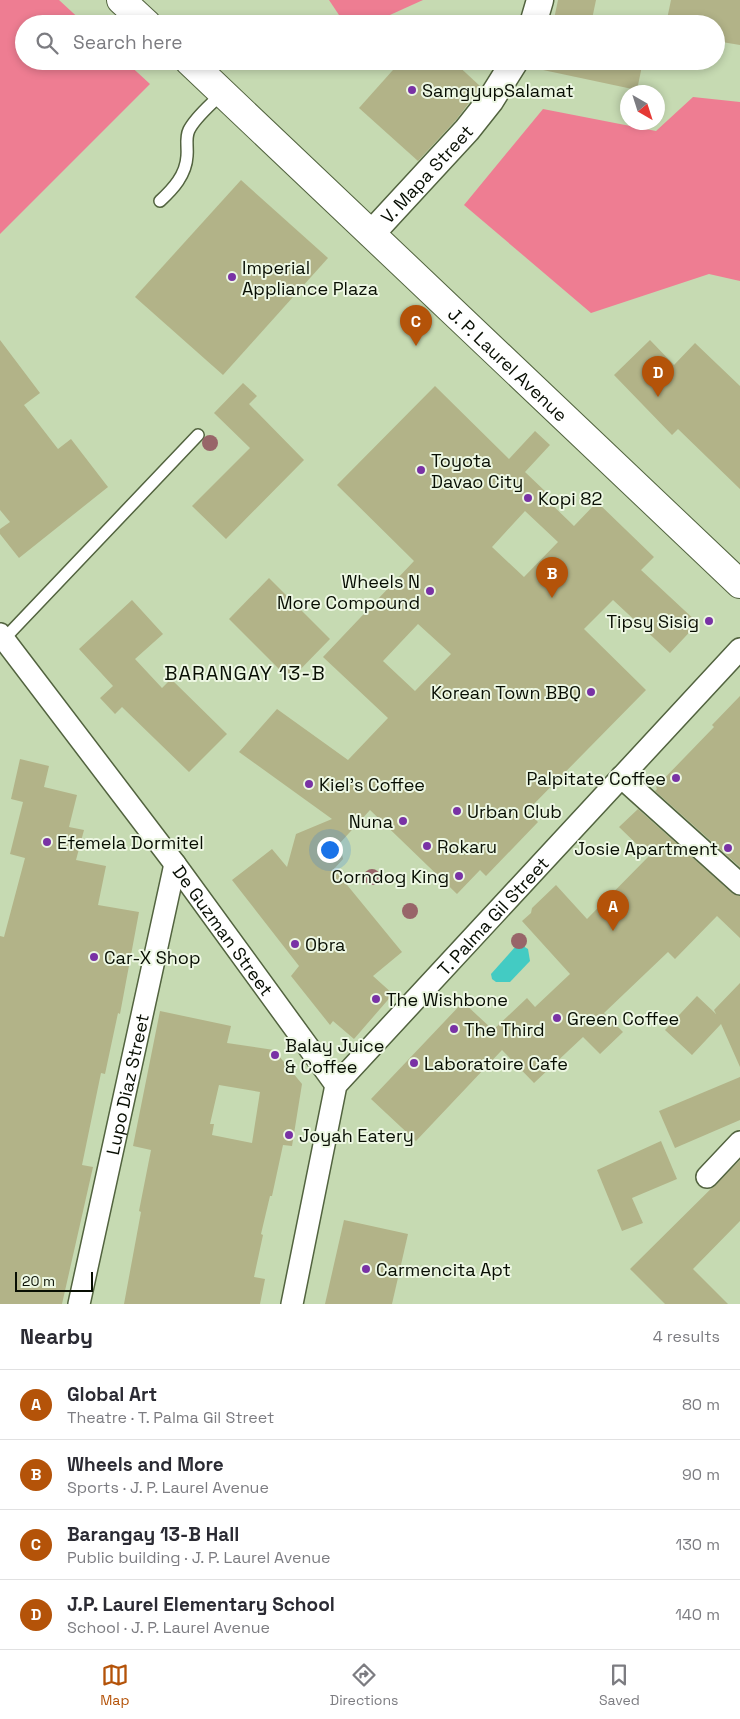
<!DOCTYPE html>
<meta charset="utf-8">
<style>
:root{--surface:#fff;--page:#f2f2f3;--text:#2b2b33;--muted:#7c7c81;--line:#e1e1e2;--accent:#b45309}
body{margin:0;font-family:"Space Grotesk",sans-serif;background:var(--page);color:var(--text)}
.compass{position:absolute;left:620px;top:85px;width:45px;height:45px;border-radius:50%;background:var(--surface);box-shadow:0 2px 8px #0003;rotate:141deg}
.scale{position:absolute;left:15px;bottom:12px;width:78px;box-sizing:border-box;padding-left:5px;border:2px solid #080e03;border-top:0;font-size:14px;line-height:18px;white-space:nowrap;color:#080e03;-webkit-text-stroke:4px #edf7e3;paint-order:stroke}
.you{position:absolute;left:329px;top:849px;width:18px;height:18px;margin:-12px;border:4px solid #fff;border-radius:50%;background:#1a73e8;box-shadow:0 0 0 8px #1a73e833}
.badge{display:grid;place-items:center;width:32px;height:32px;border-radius:50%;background:var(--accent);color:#fff;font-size:16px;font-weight:700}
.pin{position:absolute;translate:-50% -41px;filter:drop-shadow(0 1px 2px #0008)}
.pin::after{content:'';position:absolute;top:26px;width:18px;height:15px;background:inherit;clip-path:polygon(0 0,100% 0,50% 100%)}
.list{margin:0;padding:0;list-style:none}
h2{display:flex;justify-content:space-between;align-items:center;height:65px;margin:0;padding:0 20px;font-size:21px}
h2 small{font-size:16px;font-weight:400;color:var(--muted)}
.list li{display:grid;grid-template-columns:32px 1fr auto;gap:15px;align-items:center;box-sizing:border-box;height:70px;padding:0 20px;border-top:1px solid var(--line)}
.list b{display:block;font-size:19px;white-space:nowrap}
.list p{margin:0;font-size:16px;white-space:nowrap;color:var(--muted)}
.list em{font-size:16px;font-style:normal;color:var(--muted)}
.icon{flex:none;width:28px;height:28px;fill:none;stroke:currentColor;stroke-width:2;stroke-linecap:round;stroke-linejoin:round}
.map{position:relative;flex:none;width:740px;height:1304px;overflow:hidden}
.search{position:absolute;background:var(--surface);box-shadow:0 2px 8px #0003;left:15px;right:15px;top:15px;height:55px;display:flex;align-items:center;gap:12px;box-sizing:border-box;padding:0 18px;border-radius:28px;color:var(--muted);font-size:19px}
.sheet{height:345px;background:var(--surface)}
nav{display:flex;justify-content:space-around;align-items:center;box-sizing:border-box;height:70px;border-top:1px solid var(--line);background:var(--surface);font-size:14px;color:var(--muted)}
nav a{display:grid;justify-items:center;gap:2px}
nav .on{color:var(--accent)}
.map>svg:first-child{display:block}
.green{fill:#ee7d92}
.water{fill:#43cbc3}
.building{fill:#b2b388;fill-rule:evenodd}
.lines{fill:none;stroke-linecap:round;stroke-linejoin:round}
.service-casing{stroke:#52633f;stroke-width:14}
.minor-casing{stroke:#52633f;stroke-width:24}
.tertiary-casing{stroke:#52633f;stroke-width:29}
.primary-casing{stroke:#52633f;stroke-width:30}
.service{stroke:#fff;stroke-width:11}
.minor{stroke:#fff;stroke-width:21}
.tertiary{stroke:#fff;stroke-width:26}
.primary{stroke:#fff;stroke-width:28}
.tree{fill:#986569}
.poi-dot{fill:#7932a5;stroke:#edf7e3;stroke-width:2}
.labels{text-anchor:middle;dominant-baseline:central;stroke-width:4;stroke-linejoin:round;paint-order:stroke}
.poi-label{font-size:18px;fill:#080e03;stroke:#edf7e3;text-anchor:start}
.street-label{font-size:18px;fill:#080e03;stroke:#edf7e3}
.quarter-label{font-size:20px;letter-spacing:1px;fill:#080e03;stroke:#edf7e3}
</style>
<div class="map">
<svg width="740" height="1304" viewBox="0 0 740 1304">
<rect width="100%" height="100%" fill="#c6dab2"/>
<g class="green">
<polygon points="0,0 59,0 85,24 24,24 24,61 125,61 150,84 0,234"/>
<polygon points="329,0 423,0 370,24 345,24"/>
<polygon points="693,97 740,102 740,281 709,274 591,313 464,205 543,109 656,131"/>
</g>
<polygon class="water" points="523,946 528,949 530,961 510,982 496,982 492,979 491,974 515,947"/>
<g class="building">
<polygon points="558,0 596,0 591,24 553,24"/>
<polygon points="671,0 740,0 740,45 716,41 716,24 666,24"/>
<polygon points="401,61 453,61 481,87 456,120 418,161 359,108"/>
<polygon points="545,61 643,61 637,90 543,70"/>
<polygon points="241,180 328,258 223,375 135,297"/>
<polygon points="0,340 40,393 24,405 58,449 71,439 108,487 19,558 0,534 0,529 10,522 0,510"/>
<polygon points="650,340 674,365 695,343 740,386 740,489 678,429 672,435 614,375"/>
<polygon points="243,383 257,396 249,404 304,460 226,539 192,506 250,448 214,413"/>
<path d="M435 386 509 459 535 431 550 445 525 472 547 493 544 497 574 526 597 502 654 557 641 570 698 623 670 653 613 600 584 629 646 690 527 811 538 822 486 876 480 870 457 894 370 810 340 843 343 859 334 869 402 952 373 976 393 994 354 1039 333 1021 330 1025 291 976 299 966 232 880 272 849 287 867 296 834 332 819 239 752 277 709 348 760 388 718 323 657 414 561 337 485ZM525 511 558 542 524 577 492 547ZM418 624 451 654 415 691 383 661Z"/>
<polygon points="269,578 330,639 290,680 229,619"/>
<polygon points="132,600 163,634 135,659 162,688 171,679 227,734 189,772 122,707 115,714 100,698 113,686 79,649"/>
<polygon points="740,696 740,867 655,791 657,789 656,787 714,727 712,725"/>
<polygon points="20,759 49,766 44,787 77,795 69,827 84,830 76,860 106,866 98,905 139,912 120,1014 118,1013 105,1074 101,1073 82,1165 93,1167 62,1304 0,1304 0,936 4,937 25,858 10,854 23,802 11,799"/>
<polygon points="638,809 732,893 740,896 740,938 717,916 675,959 668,952 604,1013 623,1032 600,1054 583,1037 534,1083 502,1050 416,1141 371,1099 463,1002 493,1030 527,998 535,1007 570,974 522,921 531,913 532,908 556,885 587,919 649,856 619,827"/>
<polygon points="740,983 740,1067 721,1024 692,1055 665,1030 697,996 716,1014 714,1010"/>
<path d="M160 1011 231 1026 227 1043 274 1050 302 1084 292 1146 283 1145 272 1196H270L261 1234 263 1235 254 1277 265 1279 260 1304H124L141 1212 139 1211 151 1150 133 1146ZM219 1085 260 1092 252 1143 212 1135 214 1124H210Z"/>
<polygon points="740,1077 740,1120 675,1148 659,1111"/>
<polygon points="661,1141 677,1179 632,1198 643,1223 622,1231 597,1170"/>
<polygon points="740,1160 740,1221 693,1269 728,1304 665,1304 630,1269"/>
<polygon points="344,1220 408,1234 392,1304 325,1304"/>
</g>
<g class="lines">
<defs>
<g id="service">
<path d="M160 201C173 189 186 175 187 156 188 147 185 138 189 130 196 116 212 104 223 92"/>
<polyline points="4,639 198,435"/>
</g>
<g id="minor">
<path id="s1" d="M0 634 175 864 336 1085"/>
<polyline points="621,777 740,884"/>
<polyline points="707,1177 740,1142"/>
<path id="s2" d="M79 1304 175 864"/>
<path id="s3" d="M292 1304 336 1085 740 649"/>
</g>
<g id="tertiary">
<polyline points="533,24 540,0"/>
<path id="s4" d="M371 234 467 130 490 101 515 61"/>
</g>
<g id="primary">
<polyline points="121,0 147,24"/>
<path id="s5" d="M189 61 740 584"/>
</g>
</defs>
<use href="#service" class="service-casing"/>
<use href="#minor" class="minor-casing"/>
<use href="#tertiary" class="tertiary-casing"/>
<use href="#primary" class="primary-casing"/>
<use href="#service" class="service"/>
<use href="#minor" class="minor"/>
<use href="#tertiary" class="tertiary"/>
<use href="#primary" class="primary"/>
</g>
<g class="tree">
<circle cx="210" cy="443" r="8"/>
<circle cx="372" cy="877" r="8"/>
<circle cx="410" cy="911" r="8"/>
<circle cx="519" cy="941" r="8"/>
</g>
<g class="poi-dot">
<circle cx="412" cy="90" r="5"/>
<circle cx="232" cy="277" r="5"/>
<circle cx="421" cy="470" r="5"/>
<circle cx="528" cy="498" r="5"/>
<circle cx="430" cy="591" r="5"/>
<circle cx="709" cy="621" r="5"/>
<circle cx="591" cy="692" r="5"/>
<circle cx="676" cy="778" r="5"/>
<circle cx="309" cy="784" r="5"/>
<circle cx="457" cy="811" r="5"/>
<circle cx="403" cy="821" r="5"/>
<circle cx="47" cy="842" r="5"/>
<circle cx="427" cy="846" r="5"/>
<circle cx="728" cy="848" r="5"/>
<circle cx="459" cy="876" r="5"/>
<circle cx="295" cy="944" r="5"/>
<circle cx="94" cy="957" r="5"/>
<circle cx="376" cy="999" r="5"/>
<circle cx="557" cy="1018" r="5"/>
<circle cx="454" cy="1029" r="5"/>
<circle cx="275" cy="1055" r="5"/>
<circle cx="414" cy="1063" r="5"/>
<circle cx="289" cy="1135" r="5"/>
<circle cx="366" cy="1269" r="5"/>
</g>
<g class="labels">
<g class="poi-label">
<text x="422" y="90">SamgyupSalamat</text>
<text x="242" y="267">Imperial<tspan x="242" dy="21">Appliance Plaza</tspan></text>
<text x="431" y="460">Toyota<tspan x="431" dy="21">Davao City</tspan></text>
<text x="538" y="498">Kopi 82</text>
<text x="420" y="581" text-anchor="end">Wheels N<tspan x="420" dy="21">More Compound</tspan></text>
<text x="699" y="621" text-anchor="end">Tipsy Sisig</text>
<text x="581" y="692" text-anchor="end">Korean Town BBQ</text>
<text x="666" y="778" text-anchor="end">Palpitate Coffee</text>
<text x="319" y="784">Kiel's Coffee</text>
<text x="467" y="811">Urban Club</text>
<text x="393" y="821" text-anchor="end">Nuna</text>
<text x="57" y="842">Efemela Dormitel</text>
<text x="437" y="846">Rokaru</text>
<text x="718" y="848" text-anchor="end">Josie Apartment</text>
<text x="449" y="876" text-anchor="end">Corndog King</text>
<text x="305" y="944">Obra</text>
<text x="104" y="957">Car-X Shop</text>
<text x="386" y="999">The Wishbone</text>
<text x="567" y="1018">Green Coffee</text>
<text x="464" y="1029">The Third</text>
<text x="285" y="1045">Balay Juice<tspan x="285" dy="21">&amp; Coffee</tspan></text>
<text x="424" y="1063">Laboratoire Cafe</text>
<text x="299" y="1135">Joyah Eatery</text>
<text x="376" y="1269">Carmencita Apt</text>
</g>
<g class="street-label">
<text stroke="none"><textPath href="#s4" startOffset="82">V. Mapa Street</textPath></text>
<text stroke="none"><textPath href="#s5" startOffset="440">J. P. Laurel Avenue</textPath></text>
<text stroke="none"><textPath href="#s3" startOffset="454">T. Palma Gil Street</textPath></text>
<text stroke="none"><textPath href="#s1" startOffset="371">De Guzman Street</textPath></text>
<text stroke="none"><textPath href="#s2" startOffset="225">Lupo Diaz Street</textPath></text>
</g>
<g class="quarter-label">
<text x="245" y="673">BARANGAY 13-B</text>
</g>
</g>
</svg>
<svg class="compass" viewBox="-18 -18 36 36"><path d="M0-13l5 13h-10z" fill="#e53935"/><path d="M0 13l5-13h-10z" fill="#7c7c81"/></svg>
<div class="scale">20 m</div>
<div class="you"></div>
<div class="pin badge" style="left:613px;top:931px">A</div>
<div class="pin badge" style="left:552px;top:598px">B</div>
<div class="pin badge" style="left:416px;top:346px">C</div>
<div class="pin badge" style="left:658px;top:397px">D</div>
<div class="search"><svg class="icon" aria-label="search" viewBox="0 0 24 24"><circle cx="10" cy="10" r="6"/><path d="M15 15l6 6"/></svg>Search here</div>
</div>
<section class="sheet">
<h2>Nearby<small>4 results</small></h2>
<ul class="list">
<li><span class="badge">A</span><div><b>Global Art</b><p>Theatre · T. Palma Gil Street</p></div><em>80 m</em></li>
<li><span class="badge">B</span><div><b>Wheels and More</b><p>Sports · J. P. Laurel Avenue</p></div><em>90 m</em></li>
<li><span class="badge">C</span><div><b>Barangay 13-B Hall</b><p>Public building · J. P. Laurel Avenue</p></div><em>130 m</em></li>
<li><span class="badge">D</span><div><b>J.P. Laurel Elementary School</b><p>School · J. P. Laurel Avenue</p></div><em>140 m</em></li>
</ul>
</section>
<nav>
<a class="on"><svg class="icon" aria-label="map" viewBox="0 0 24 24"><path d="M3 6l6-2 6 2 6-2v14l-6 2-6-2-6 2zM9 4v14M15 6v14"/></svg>Map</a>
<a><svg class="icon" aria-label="directions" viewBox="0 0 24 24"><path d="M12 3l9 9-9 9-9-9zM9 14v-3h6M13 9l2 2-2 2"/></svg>Directions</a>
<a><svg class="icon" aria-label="saved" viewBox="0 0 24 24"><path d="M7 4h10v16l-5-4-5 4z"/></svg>Saved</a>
</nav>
